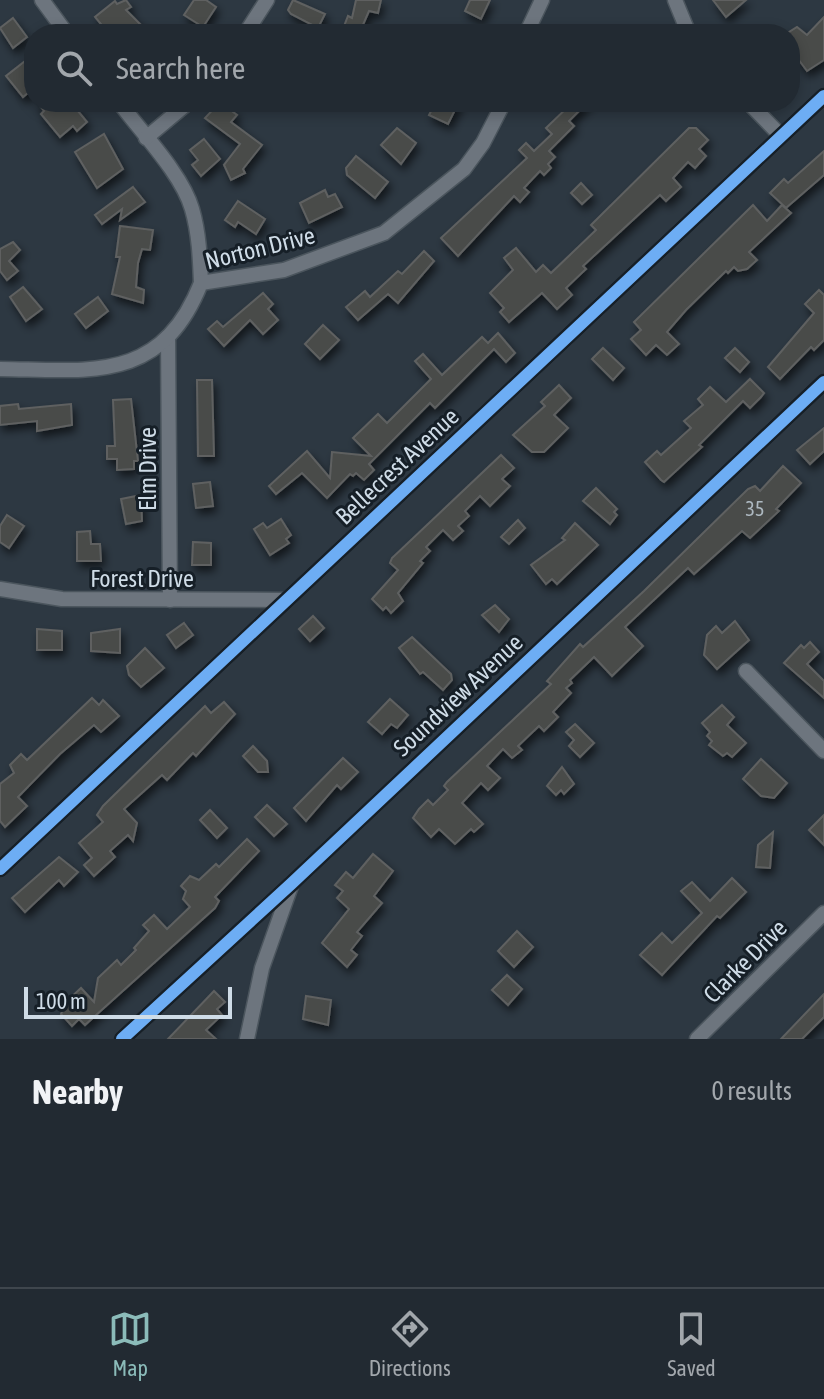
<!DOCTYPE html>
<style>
:root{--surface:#222a32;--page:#2a323a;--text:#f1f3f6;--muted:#a2a7ac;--line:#3f464d;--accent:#8bbbb9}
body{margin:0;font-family:"Asap Condensed",sans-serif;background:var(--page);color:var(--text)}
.scale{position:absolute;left:24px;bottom:20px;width:208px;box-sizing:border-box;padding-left:8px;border:4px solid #cfdce7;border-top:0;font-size:22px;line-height:28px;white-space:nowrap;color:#cfdce7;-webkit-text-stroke:6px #161f27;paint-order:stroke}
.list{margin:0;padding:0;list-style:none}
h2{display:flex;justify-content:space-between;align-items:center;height:104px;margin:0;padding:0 32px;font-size:34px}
h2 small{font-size:26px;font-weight:400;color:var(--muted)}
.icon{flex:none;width:44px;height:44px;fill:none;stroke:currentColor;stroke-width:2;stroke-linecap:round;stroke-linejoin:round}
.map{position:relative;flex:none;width:824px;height:1039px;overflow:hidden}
.search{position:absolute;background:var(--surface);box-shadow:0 4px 12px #0003;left:24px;right:24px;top:24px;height:88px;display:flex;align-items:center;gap:20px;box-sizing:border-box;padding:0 28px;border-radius:32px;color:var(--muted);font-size:30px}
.sheet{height:248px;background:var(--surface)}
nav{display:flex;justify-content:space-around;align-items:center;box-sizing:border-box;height:112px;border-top:2px solid var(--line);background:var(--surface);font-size:22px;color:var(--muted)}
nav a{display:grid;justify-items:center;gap:4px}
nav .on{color:var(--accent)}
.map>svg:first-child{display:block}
.building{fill:#484b4a;stroke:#5f6161;stroke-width:2;filter:url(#shadow)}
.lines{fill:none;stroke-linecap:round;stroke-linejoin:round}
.minor-casing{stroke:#4b555d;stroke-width:17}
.minor{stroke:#6d757e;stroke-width:14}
.cycleway-casing{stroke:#161f27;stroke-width:17}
.cycleway{stroke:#6dadf4;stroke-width:12}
.labels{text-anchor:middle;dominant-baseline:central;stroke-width:6;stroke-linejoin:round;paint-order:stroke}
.number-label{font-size:20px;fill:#adb8c0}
.street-label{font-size:24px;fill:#cfdce7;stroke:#161f27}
</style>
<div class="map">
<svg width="824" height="1039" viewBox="0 0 824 1039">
<defs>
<filter id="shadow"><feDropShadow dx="3" dy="5.5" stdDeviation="4" flood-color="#0009"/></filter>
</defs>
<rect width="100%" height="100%" fill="#2d3842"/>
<g class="building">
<polygon points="126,0 131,7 126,10 150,34 109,34 95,17 115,1 117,4"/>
<polygon points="194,0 206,0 216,7 203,27 184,15"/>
<polygon points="293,0 325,14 318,28 291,14 288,10"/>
<polygon points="356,0 381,0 378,13 369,11 359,34 341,34 348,16 352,18"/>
<polygon points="470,0 490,0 481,19 465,11"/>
<polygon points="713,0 746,0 726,17"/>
<polygon points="824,17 824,60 807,71 790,48 794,46 790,34 786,34 797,27 807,35"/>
<polygon points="13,18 27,37 13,48 0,28"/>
<polygon points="29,58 34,65 34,88 23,97 6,76"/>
<polygon points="37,102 62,102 68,109 73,105 87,122 77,131 73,126 60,137 41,114 44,111"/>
<polygon points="220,102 237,115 231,122 262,145 243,169 245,173 231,180 224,165 240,144 205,118"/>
<polygon points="436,102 459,102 448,124 429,115"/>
<polygon points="573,102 588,102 569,121 574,126 549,151 555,157 548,164 551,168 544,175 540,171 524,188 529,192 520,202 514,196 458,256 441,238 527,158 519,150 526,143 534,151 552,134 546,128"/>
<polygon points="397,128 416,143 401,164 381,145"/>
<polygon points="689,128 696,128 708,140 699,149 706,156 695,168 688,162 673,178 681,187 666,201 660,195 583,266 586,269 566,288 572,295 557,309 542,293 509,322 500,312 504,308 490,293 513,270 504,258 516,248 536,272 543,265 551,273 596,230 591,225"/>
<polygon points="104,134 123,169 97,188 75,152"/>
<polygon points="204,139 220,159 201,176 192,165 198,160 190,150"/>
<polygon points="824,151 824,175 786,208 770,193 784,179 788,183"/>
<polygon points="356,156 388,182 375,198 347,175 346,168"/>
<polygon points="581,183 592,195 582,204 571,193"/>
<polygon points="133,187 145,202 120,220 122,209 102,224 95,215"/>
<polygon points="325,190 328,197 335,194 342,207 309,223 300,203"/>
<polygon points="238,201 265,219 256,234 238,222 235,227 225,220"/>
<polygon points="753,205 767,221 782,205 791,213 749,252 757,260 747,269 738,271 734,267 728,273 726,271 686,310 667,332 679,344 667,355 656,345 646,355 631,339 641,330 634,322"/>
<polygon points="120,226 153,230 150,250 142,249 138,263 136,287 144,290 143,303 112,294 120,257 116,257"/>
<polygon points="13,242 20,250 9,261 18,271 7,280 0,271 0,249"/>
<polygon points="424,251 434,261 398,303 388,294 358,320 346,307 365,291 370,297 398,271 402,274"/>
<polygon points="23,287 42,309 26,321 10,297"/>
<polygon points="819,290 824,295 824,340 814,350 811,347 780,379 768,367 814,313 805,304"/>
<polygon points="263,293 273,304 268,309 278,320 263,334 250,320 224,346 208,329 217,321 223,327"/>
<polygon points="98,297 108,311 86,328 75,314"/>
<polygon points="323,325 339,340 320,359 305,344"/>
<polygon points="498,333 515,353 506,362 494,349 435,408 430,403 369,464 374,470 364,480 356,473 353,476 350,474 327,498 302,473 276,494 269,486 307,451 330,478 332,452 371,456 353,438 378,414 387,423 431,379 415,361 423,354 442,375 482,337 488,343"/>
<polygon points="603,348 624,368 613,380 592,359"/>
<polygon points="735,348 749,362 740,372 725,358"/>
<polygon points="750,379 764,393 761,397 750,408 743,401 699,445 702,447 664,482 661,480 645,462 657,451 661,455 691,428 684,421 703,405 698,399 710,387 726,402"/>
<polygon points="197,380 212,380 214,456 198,456"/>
<polygon points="559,385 571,398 554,415 568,428 544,452 532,452 513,435 545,406 541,402"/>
<polygon points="131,399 138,461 134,461 134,469 117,470 117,459 107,459 107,446 115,446 113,400"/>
<polygon points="18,404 19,409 71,404 72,425 37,431 37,421 0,425 0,406"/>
<polygon points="824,428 824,451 810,464 797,450"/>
<polygon points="501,455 514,468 502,479 510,486 490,506 480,496 465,511 469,516 458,526 463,531 453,540 443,530 426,547 430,551 420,561 423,563 398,593 403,601 391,613 386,607 383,610 372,599 398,570 390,563 392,558"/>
<polygon points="783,466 801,483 776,509 779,511 750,538 742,531 694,574 688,568 625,627 643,646 612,676 594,657 570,680 572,683 566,688 571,693 553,712 558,717 544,731 539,726 518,746 522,750 512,758 503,749 487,766 500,778 488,790 481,783 462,803 483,824 474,832 471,829 455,844 439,829 431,837 413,818 419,809 428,800 433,805 448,790 444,786 447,782 551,684 547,681 580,644 583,647 644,591 748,489 755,486 760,491"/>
<polygon points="210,482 213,506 196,508 193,484"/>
<polygon points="596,488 617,509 614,512 617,515 610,524 583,501"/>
<polygon points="141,495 142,521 126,524 121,499"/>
<polygon points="7,515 24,526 9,548 0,542 0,526"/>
<polygon points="281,519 291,535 286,539 289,543 270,555 254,529 263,523 267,528"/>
<polygon points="518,520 525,528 509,544 501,537"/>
<polygon points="575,523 598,545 557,584 552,579 546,584 531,565 565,540 562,538"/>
<polygon points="90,531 91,544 100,544 101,561 77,561 77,532"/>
<polygon points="193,542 211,543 211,565 192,565"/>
<polygon points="495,605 509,619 499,632 482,615"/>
<polygon points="313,616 324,628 310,641 299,629"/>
<polygon points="735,621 749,640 717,669 704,655 707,635 716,626 722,633"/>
<polygon points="184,623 193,635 176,648 167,635"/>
<polygon points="37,629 62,631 62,650 37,650"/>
<polygon points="120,629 120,653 91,651 91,633"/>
<polygon points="412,637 451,674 452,680 443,690 423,672 420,674 399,648"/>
<polygon points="810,642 819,652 807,664 824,681 824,698 784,663 801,645 804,648"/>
<polygon points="145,648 164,668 141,687 129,675 127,666"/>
<polygon points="92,698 99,705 103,700 119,716 101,732 94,725 60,754 18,797 27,806 5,827 0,821 0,784 14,773 10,765 21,754 27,760"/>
<polygon points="390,699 408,715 397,728 391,724 382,734 368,722"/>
<polygon points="224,702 235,714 196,756 193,753 167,780 162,775 124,809 137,823 133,841 128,835 110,851 115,857 94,876 84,865 92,858 79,843 103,822 97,815 103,806 205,706 211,713"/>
<polygon points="722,705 734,717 727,725 746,743 732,757 727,753 723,756 709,745 712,741 707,736 710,732 702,723"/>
<polygon points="575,724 594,743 580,757 569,746 574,740 566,732"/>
<polygon points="253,746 267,761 268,772 258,772 243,756"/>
<polygon points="343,758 358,772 341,789 337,785 306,821 294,808"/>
<polygon points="761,759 787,783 774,798 761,796 743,779"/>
<polygon points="562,767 574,784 564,794 561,790 556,795 547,786"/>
<polygon points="267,805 287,824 274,836 255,817"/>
<polygon points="210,810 227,828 217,838 200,820"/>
<polygon points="824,815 824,845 809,830"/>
<polygon points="773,832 770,868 756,867 758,845"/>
<polygon points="247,839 259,851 215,897 219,901 215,908 85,1025 79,1019 72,1026 61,1014 66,1002 81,988 94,1002 98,978 117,960 121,965 136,950 134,948 149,931 143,925 154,915 167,929 190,907 183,899 186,891 181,886 190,876 199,880 216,864 219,867"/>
<polygon points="373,854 393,871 374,896 382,903 357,932 362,936 351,950 357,955 347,967 322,943 349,909 337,898 343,891 335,885 346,872 353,878"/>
<polygon points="59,857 78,872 64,886 59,880 25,912 12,898"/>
<polygon points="732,878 746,892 720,918 717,916 662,975 640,955 662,933 672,943 702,913 681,891 692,882 710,901"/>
<polygon points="517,931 533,947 514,967 498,951"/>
<polygon points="507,975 522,989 508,1005 492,990"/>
<polygon points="214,991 225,1002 217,1009 222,1015 206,1030 216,1039 168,1039"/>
<polygon points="824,994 824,1017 802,1039 781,1039"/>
<polygon points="306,996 331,1000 328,1025 303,1019"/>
</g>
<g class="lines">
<defs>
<g id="minor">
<polyline points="42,0 67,34"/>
<polyline points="675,0 689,34"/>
<polyline points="245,34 267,0"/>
<polyline points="526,34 542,0"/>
<path d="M119 102C141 132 182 174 192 209 199 233 200 258 201 283"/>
<polyline points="748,102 781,136"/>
<polyline points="146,138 189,102"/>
<polyline points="168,337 170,600"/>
<path d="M0 369C90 370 161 384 201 283L284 270 384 233 464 169 483 143 504 102"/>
<polyline points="0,589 62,599 285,600"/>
<polyline points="746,671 824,751"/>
<polyline points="0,869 824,96"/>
<polyline points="122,1039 291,884 824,382"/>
<polyline points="247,1039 262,968 291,886"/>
<polyline points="697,1039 824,913"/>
</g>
</defs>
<use href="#minor" class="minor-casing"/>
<use href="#minor" class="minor"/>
<defs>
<g id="cycleway">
<polyline points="0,869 824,96"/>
<polyline points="122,1039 291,884 824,382"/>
</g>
</defs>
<use href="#cycleway" class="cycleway-casing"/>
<use href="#cycleway" class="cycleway"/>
</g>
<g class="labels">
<g class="number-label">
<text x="755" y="508">35</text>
</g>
<g class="street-label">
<text transform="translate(260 248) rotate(-14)">Norton Drive</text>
<text transform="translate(397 466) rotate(-43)">Bellecrest Avenue</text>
<text transform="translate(147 469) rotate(-90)">Elm Drive</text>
<text x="142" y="578">Forest Drive</text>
<text transform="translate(458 695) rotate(-43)">Soundview Avenue</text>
<text transform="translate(745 961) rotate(-45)">Clarke Drive</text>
</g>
</g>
</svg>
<div class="scale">100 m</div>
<div class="search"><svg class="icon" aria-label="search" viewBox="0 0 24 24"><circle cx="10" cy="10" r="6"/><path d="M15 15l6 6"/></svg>Search here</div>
</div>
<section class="sheet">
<h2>Nearby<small>0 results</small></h2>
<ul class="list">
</ul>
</section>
<nav>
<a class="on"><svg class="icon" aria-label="map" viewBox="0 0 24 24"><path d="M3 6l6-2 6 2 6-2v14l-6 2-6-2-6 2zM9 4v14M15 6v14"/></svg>Map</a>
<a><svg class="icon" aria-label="directions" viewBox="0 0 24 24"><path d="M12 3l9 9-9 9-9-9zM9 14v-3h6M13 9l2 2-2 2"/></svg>Directions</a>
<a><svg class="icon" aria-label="saved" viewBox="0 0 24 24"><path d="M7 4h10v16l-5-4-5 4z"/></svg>Saved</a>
</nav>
